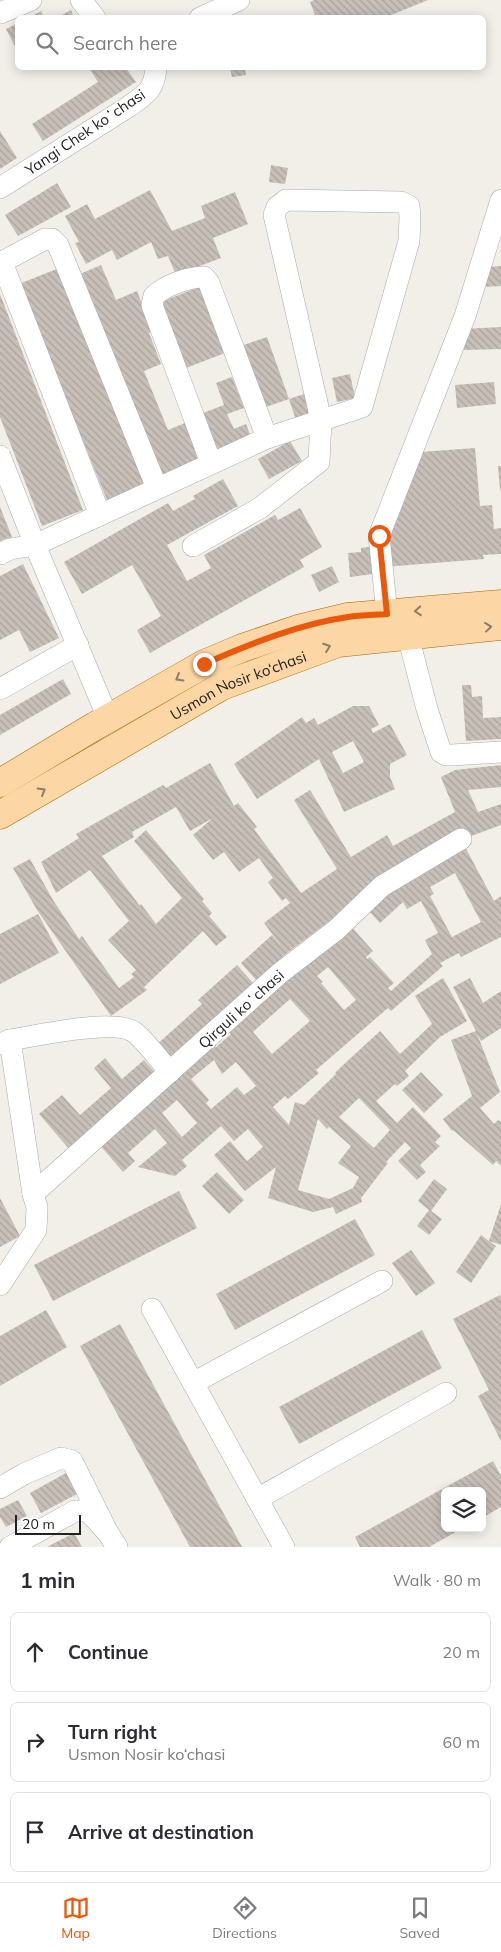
<!DOCTYPE html>
<meta charset="utf-8">
<style>
:root{--surface:#fff;--page:#f2f2f3;--text:#2b2b33;--muted:#7c7c81;--line:#e1e1e2;--accent:#ea580c}
body{margin:0;font-family:Mulish,sans-serif;background:var(--page);color:var(--text)}
.controls{position:absolute;right:15px;bottom:15px;display:grid;overflow:hidden;border-radius:8px;box-shadow:0 2px 12px #0003}
.controls button{width:45px;height:45px;display:grid;place-items:center;padding:0;border:0;border-bottom:1px solid var(--line);background:var(--surface);color:var(--text);font:25px sans-serif}
.scale{position:absolute;left:15px;bottom:12px;width:66px;box-sizing:border-box;padding-left:5px;border:2px solid #222;border-top:0;font-size:14px;line-height:18px;white-space:nowrap;color:#222;-webkit-text-stroke:4px #fff;paint-order:stroke}
.stop{position:absolute;width:15px;height:15px;margin:-11px;border:4px solid #ea580c;border-radius:50%;background:#fff}
.stop.end{background:#ea580c;border-color:#fff;box-shadow:0 1px 5px #0008}
.list{margin:0;padding:0;list-style:none}
h2{display:flex;justify-content:space-between;align-items:center;height:65px;margin:0;padding:0 20px;font-size:21px}
h2 small{font-size:16px;font-weight:400;color:var(--muted)}
.list li{display:grid;grid-template-columns:32px 1fr auto;gap:15px;align-items:center;box-sizing:border-box;height:80px;margin:0 10px 10px;padding:0 10px;border:1px solid var(--line);border-radius:8px}
.list b{display:block;font-size:19px;white-space:nowrap}
.list p{margin:0;font-size:16px;white-space:nowrap;color:var(--muted)}
.list em{font-size:16px;font-style:normal;color:var(--muted)}
.icon{flex:none;width:28px;height:28px;fill:none;stroke:currentColor;stroke-width:2;stroke-linecap:round;stroke-linejoin:round}
.map{position:relative;flex:none;width:501px;height:1547px;overflow:hidden}
.search{position:absolute;background:var(--surface);box-shadow:0 2px 12px #0003;left:15px;right:15px;top:15px;height:55px;display:flex;align-items:center;gap:12px;box-sizing:border-box;padding:0 18px;border-radius:8px;color:var(--muted);font-size:19px}
.sheet{height:335px;background:var(--surface)}
nav{display:flex;justify-content:space-around;align-items:center;box-sizing:border-box;height:70px;border-top:1px solid var(--line);background:var(--surface);font-size:14px;color:var(--muted)}
nav a{display:grid;justify-items:center;gap:2px}
nav .on{color:var(--accent)}
.map>svg:first-child{display:block}
.building{fill:url(#building-back-hatch);fill-rule:evenodd}
.lines{fill:none;stroke-linecap:round;stroke-linejoin:round}
.minor-casing{stroke:#a9a9a9;stroke-width:22}
.major-casing{stroke:#a06b00;stroke-width:29}
.minor{stroke:#fff;stroke-width:21}
.major{stroke:#fcd6a4;stroke-width:28}
.oneway{stroke:#8f7c63}
.route{stroke:#ea580c;stroke-width:6}
.labels{text-anchor:middle;dominant-baseline:central;stroke-width:4;stroke-linejoin:round;paint-order:stroke}
.street-label{font-size:15px;fill:#222;stroke:#fff}
</style>
<div class="map">
<svg width="501" height="1547" viewBox="0 0 501 1547">
<defs>
<pattern id="building-back-hatch" width="6" height="6" patternUnits="userSpaceOnUse" patternTransform="scale(1.25)"><rect width="6" height="6" fill="#c7bfb8"/><path d="M-1 5l2 2M0 0l6 6M5-1l2 2" fill="none" stroke="#aba49e"/></pattern>
</defs>
<rect width="100%" height="100%" fill="#f2efe9"/>
<g class="building">
<polygon points="314,0 428,0 384,18 316,18 310,2"/>
<polygon points="71,10 74,18 56,18"/>
<polygon points="41,11 44,18 28,18"/>
<polygon points="18,23 18,52 6,29"/>
<polygon points="89,68 126,68 136,82 43,141 32,124 98,82"/>
<polygon points="230,68 245,68 246,75 232,77"/>
<polygon points="0,131 17,158 0,169"/>
<polygon points="271,165 288,168 285,184 269,182"/>
<polygon points="57,183 71,207 18,236 5,215"/>
<polygon points="150,190 172,231 205,218 201,206 235,192 248,224 213,238 221,258 176,275 168,256 158,259 151,242 117,260 112,250 86,264 75,243 79,242 65,216 87,204 95,219"/>
<polygon points="101,265 116,300 137,291 153,331 149,333 161,364 144,371 168,430 185,423 200,460 162,476 80,274"/>
<polygon points="501,266 501,286 481,287 488,267"/>
<polygon points="59,268 146,484 107,500 19,284"/>
<polygon points="199,287 225,353 186,368 161,302"/>
<polygon points="0,294 83,510 42,526 0,417"/>
<polygon points="501,327 501,349 464,350 463,329"/>
<polygon points="267,337 289,399 307,393 314,414 296,420 289,399 263,408 241,346"/>
<polygon points="350,374 355,398 337,402 332,378"/>
<polygon points="232,377 244,408 227,414 234,429 246,424 252,439 218,452 203,413 224,405 216,383"/>
<polygon points="494,382 496,404 457,408 455,385"/>
<polygon points="290,441 302,461 269,479 258,459"/>
<polygon points="475,448 480,506 492,505 494,529 501,528 501,554 483,555 484,559 384,567 382,536 421,452"/>
<polygon points="498,466 501,466 501,490 500,490"/>
<polygon points="223,479 238,506 167,545 187,581 211,568 204,555 275,515 278,520 300,508 322,547 300,560 304,567 150,653 137,630 161,616 132,565 82,594 64,562 168,503 173,511 195,499 193,496"/>
<polygon points="0,507 12,537 0,541"/>
<polygon points="376,546 380,573 350,577 348,553 361,552 361,548"/>
<polygon points="23,564 59,638 30,652 19,630 0,640 0,576"/>
<polygon points="332,566 339,582 319,592 311,575"/>
<polygon points="63,679 71,694 0,735 0,715"/>
<polygon points="462,685 471,685 472,697 482,696 483,718 501,717 501,739 466,741"/>
<path d="M353 706H369L379 725 371 729 373 733 390 724 407 755 390 764V777L395 789 344 812 319 759 257 799 234 764 302 717 306 723 314 718 318 725ZM353 741 364 762 343 773 332 752Z"/>
<polygon points="210,763 234,806 238,803 257,827 254,829 301,893 337,869 294,800 310,790 351,857 387,835 393,846 455,812 441,777 455,770 501,765 501,787 468,790 478,812 501,804 501,825 466,838 356,901 287,953 257,981 241,963 272,935 282,947 264,923 290,903 286,898 282,901 268,882 273,878 259,858 239,872 224,852 213,860 193,835 213,818 190,831 176,807 132,832 134,837 102,856 140,906 141,904 156,924 182,898 134,841 146,830 204,899 202,901 212,913 209,916 227,937 216,946 203,931 144,987 147,990 111,1016 37,910 13,868 30,859 53,900 79,939 82,936 119,988 134,977 131,974 136,970 108,940 129,921 90,870 56,893 41,862 79,838 76,834 163,785 166,788"/>
<path d="M464 845 494 901 501 896V937L461 957 459 953 440 963 443 966 391 1011 388 1008 316 1070 319 1073 288 1099 285 1096 273 1107 289 1125 295 1102 304 1105 336 1074 335 1073 342 1066 380 1031 400 1054 432 1024 415 996 443 978 467 1021 440 1037 405 1071 409 1076 397 1086 395 1084 376 1101 397 1123 413 1107 441 1136 435 1142 440 1146 420 1165 426 1172 417 1180 398 1161 411 1148 405 1142 386 1162 388 1163 361 1198 362 1202 336 1214 333 1207 313 1212 268 1198 276 1167 245 1191 214 1155 230 1141 247 1161 263 1147 248 1129 234 1141 221 1126 182 1160 187 1166 175 1176 138 1167 167 1143 155 1129 128 1153 135 1161 123 1172 98 1143 217 1041 215 1048 231 1034 229 1032 349 924 373 951 366 957 367 959 370 957 394 983 388 988 391 991 432 954 425 940 438 933 421 901 407 909 403 902 380 923 367 909 393 885ZM455 873 481 922 452 937 430 896 434 894 430 887ZM328 967 356 1000 344 1010 321 983 323 982 317 976ZM290 999 310 1021 272 1054 253 1032ZM214 1060 222 1074 236 1062 256 1086 244 1095 237 1087 211 1109 206 1103 209 1100 191 1079ZM359 1098 390 1130 374 1148 339 1117ZM177 1100 197 1123 182 1137 162 1113ZM318 1119 327 1129 329 1127 351 1146 338 1163 359 1177 353 1188 329 1199 298 1190Z"/>
<polygon points="38,914 59,953 0,984 0,934"/>
<polygon points="237,965 255,985 167,1063 154,1047 202,1004 198,1000"/>
<polygon points="470,978 483,1003 501,991 501,1028 481,1041 477,1034 500,1092 480,1108 494,1124 498,1120 501,1122 501,1166 496,1161 493,1165 453,1130 452,1131 443,1119 472,1096 451,1040 476,1031 453,987"/>
<polygon points="105,1058 122,1079 144,1060 157,1075 70,1150 39,1114 62,1095 80,1115 111,1088 94,1068"/>
<polygon points="421,1072 443,1095 424,1113 402,1090"/>
<polygon points="217,1172 244,1200 229,1214 202,1186"/>
<polygon points="434,1179 447,1189 431,1211 442,1219 429,1235 417,1226 429,1210 418,1201"/>
<polygon points="179,1191 197,1228 53,1301 34,1265"/>
<polygon points="0,1198 20,1236 0,1247"/>
<polygon points="501,1204 501,1245 489,1241 496,1246 471,1283 456,1272 481,1235 489,1241"/>
<polygon points="355,1219 375,1255 235,1330 216,1294"/>
<polygon points="411,1250 435,1283 416,1296 392,1263"/>
<polygon points="500,1295 501,1298 501,1441 478,1396 489,1390 453,1319"/>
<polygon points="46,1310 67,1347 0,1386 0,1336"/>
<polygon points="120,1324 242,1547 190,1547 80,1346"/>
<polygon points="422,1330 442,1368 299,1444 279,1407"/>
<polygon points="493,1461 501,1476 501,1507 482,1518 482,1491 445,1491 445,1528 463,1528 429,1547 360,1547 355,1537"/>
<polygon points="66,1473 77,1494 41,1513 30,1493"/>
<polygon points="18,1500 27,1516 6,1527 0,1517 0,1509"/>
<polygon points="74,1533 82,1547 47,1547"/>
</g>
<g class="lines">
<defs>
<g id="minor">
<polyline points="81,0 95,18"/>
<polyline points="0,13 31,0"/>
<polyline points="200,18 239,0"/>
<path d="M0 188 128 107C146 94 154 91 156 68"/>
<polyline points="2,262 100,515"/>
<polyline points="0,263 45,239 52,239 58,245 157,488"/>
<polyline points="0,456 35,545 10,549 0,554"/>
<path d="M211 463 152 305 154 296C166 285 188 277 204 277L209 283 267 438"/>
<polyline points="387,614 379,536 465,316 501,200"/>
<polyline points="408,636 427,709 441,752 446,755 452,755 501,752"/>
<polyline points="0,689 78,645"/>
<polyline points="108,718 35,545 267,438 362,407 409,241 410,217 409,206 401,202 286,200 277,207 274,215 321,420 319,462 260,508 193,546"/>
<path d="M0 1044 10 1040C35 1036 114 1018 134 1032 145 1040 160 1061 170 1072"/>
<polyline points="33,1194 280,973 336,930 382,886 461,839"/>
<polyline points="0,1285 36,1230 37,1207 33,1194 10,1040"/>
<polyline points="152,1309 284,1547"/>
<polyline points="193,1383 382,1281"/>
<polyline points="0,1488 24,1474 61,1458 72,1461 108,1533"/>
<polyline points="257,1499 446,1393"/>
<polyline points="10,1547 75,1511 88,1511 108,1533 117,1547"/>
</g>
<g id="major">
<polyline points="0,783 95,726 204,664 242,648 301,628 347,617 501,604"/>
<path id="s1" d="M0 815 222 686 338 643 501 626"/>
</g>
</defs>
<use href="#minor" class="minor-casing"/>
<use href="#major" class="major-casing"/>
<use href="#minor" class="minor"/>
<use href="#major" class="major"/>
</g>
<defs><path id="oneway-chevron" d="M-2-3.5L2.5 0L-2 3.5" fill="none" stroke-width="1.6" stroke-linecap="round" stroke-linejoin="round" transform="scale(1.25)"/></defs>
<g class="oneway">
<use href="#oneway-chevron" transform="translate(418 611) rotate(175)"/>
<use href="#oneway-chevron" transform="translate(488 627) rotate(-6)"/>
<use href="#oneway-chevron" transform="translate(327 647) rotate(-20)"/>
<use href="#oneway-chevron" transform="translate(179 678) rotate(150)"/>
<use href="#oneway-chevron" transform="translate(42 791) rotate(-30)"/>
</g>
<g class="lines">
<path class="route" d="M204 664C250 644 299 624 348 617 361 615 374 615 387 614L379 536"/>
</g>
<g class="labels">
<g class="street-label">
<text transform="translate(85 132) rotate(-34)">Yangi Chek koʻchasi</text>
<text stroke="none"><textPath href="#s1" startOffset="272">Usmon Nosir ko‘chasi</textPath></text>
<text transform="translate(241 1009) rotate(-42)">Qirguli koʻchasi</text>
</g>
</g>
</svg>
<div class="controls">
<button><svg class="icon" aria-label="layers" viewBox="0 0 24 24"><path d="M12 4l9 5-9 5-9-5zM3 14l9 5 9-5"/></svg></button>
</div>
<div class="scale">20 m</div>
<div class="stop" style="left:379px;top:536px"></div>
<div class="stop end" style="left:204px;top:664px"></div>
<div class="search"><svg class="icon" aria-label="search" viewBox="0 0 24 24"><circle cx="10" cy="10" r="6"/><path d="M15 15l6 6"/></svg>Search here</div>
</div>
<section class="sheet">
<h2>1 min<small>Walk · 80 m</small></h2>
<ul class="list">
<li><svg class="icon" aria-label="ahead" viewBox="0 0 24 24"><path d="M12 20V5M6 11l6-6 6 6"/></svg><div><b>Continue</b></div><em>20 m</em></li>
<li><svg class="icon" aria-label="right" viewBox="0 0 24 24"><path d="M7 20v-9h11M14 6l5 5-5 5"/></svg><div><b>Turn right</b><p>Usmon Nosir ko‘chasi</p></div><em>60 m</em></li>
<li><svg class="icon" aria-label="arrive" viewBox="0 0 24 24"><path d="M6 21V4h12l-3 4 3 4H6"/></svg><div><b>Arrive at destination</b></div></li>
</ul>
</section>
<nav>
<a class="on"><svg class="icon" aria-label="map" viewBox="0 0 24 24"><path d="M3 6l6-2 6 2 6-2v14l-6 2-6-2-6 2zM9 4v14M15 6v14"/></svg>Map</a>
<a><svg class="icon" aria-label="directions" viewBox="0 0 24 24"><path d="M12 3l9 9-9 9-9-9zM9 14v-3h6M13 9l2 2-2 2"/></svg>Directions</a>
<a><svg class="icon" aria-label="saved" viewBox="0 0 24 24"><path d="M7 4h10v16l-5-4-5 4z"/></svg>Saved</a>
</nav>
